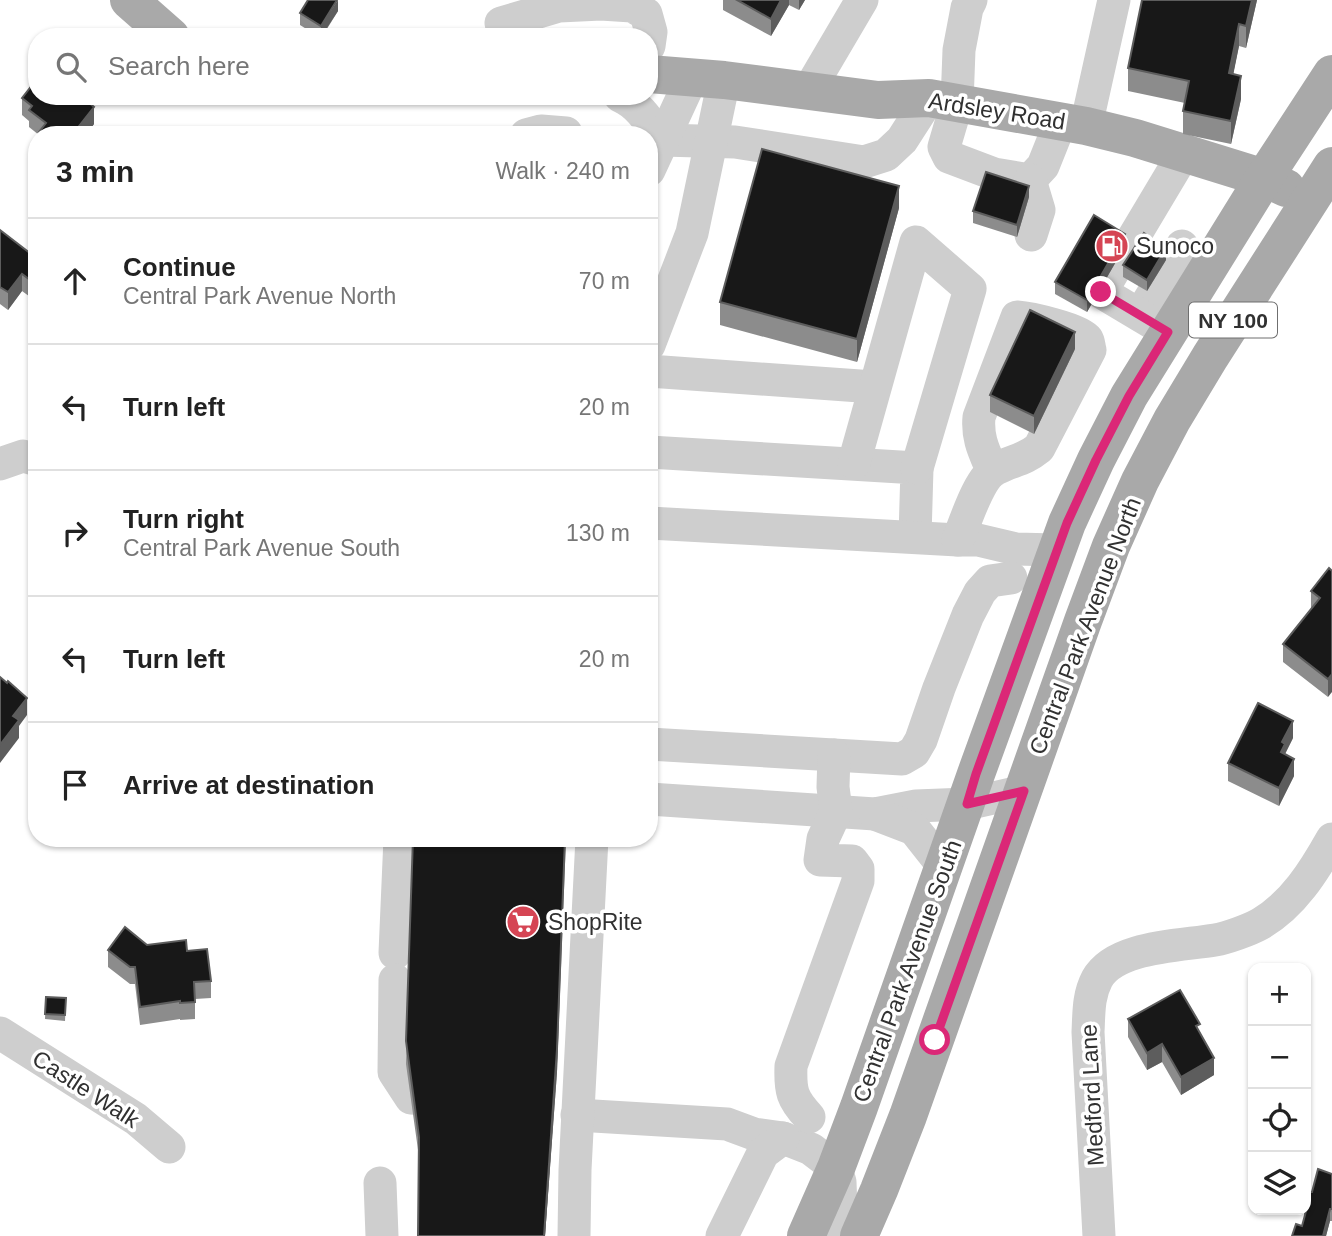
<!DOCTYPE html>
<meta charset="utf-8">
<style>
:root{--surface:#fff;--page:#f6f6f6;--text:#222;--muted:#767676;--line:#e0e0e0}
body{margin:0;font-family:Arial,sans-serif;background:var(--page);color:var(--text)}
.controls{position:absolute;right:21px;bottom:21px;display:grid;overflow:hidden;border-radius:14px;box-shadow:0 2px 5px #0004}
.controls button{width:63px;height:63px;display:grid;place-items:center;padding:0;border:0;border-bottom:2px solid var(--line);background:var(--surface);color:var(--text);font:35px sans-serif}
.stop{position:absolute;width:21px;height:21px;margin:-16px;border:5px solid #db2777;border-radius:50%;background:#fff}
.stop.end{background:#db2777;border-color:#fff;box-shadow:0 2px 7px #0008}
.list{margin:0;padding:0;list-style:none}
h2{display:flex;justify-content:space-between;align-items:center;height:91px;margin:0;padding:0 28px;font-size:30px}
h2 small{font-size:23px;font-weight:400;color:var(--muted)}
.list li{display:grid;grid-template-columns:46px 1fr auto;gap:21px;align-items:center;box-sizing:border-box;height:126px;padding:0 28px;border-top:2px solid var(--line)}
.list b{display:block;font-size:26px;white-space:nowrap}
.list p{margin:0;font-size:23px;white-space:nowrap;color:var(--muted)}
.list em{font-size:23px;font-style:normal;color:var(--muted)}
.icon{flex:none;width:38px;height:38px;fill:none;stroke:currentColor;stroke-width:2;stroke-linecap:round;stroke-linejoin:round}
.map{position:relative;flex:none;width:1332px;height:1236px;overflow:hidden}
.search{position:absolute;background:var(--surface);box-shadow:0 2px 5px #0004;left:28px;top:28px;width:630px;height:77px;display:flex;align-items:center;gap:18px;box-sizing:border-box;padding:0 24px;border-radius:28px;color:var(--muted);font-size:26px}
.panel{position:absolute;background:var(--surface);box-shadow:0 2px 5px #0004;left:28px;top:126px;width:630px;height:721px;border-radius:28px}
.map>svg:first-child{display:block}
.lines{fill:none;stroke-linecap:round;stroke-linejoin:round}
.minor{stroke:#cecece;stroke-width:33}
.major{stroke:#a9a9a9;stroke-width:38}
.wall{fill:#8c8c8c}
.shaded-wall{fill:#5d5d5d}
.building{fill:#181818;stroke:#5d5d5d;stroke-width:2}
.route{stroke:#db2777;stroke-width:9}
.labels{text-anchor:middle;dominant-baseline:central;stroke-width:7;stroke-linejoin:round;paint-order:stroke}
.shield{fill:#fff;stroke:#6f6f6f;stroke-width:2}
.shield-label{font-size:21px;font-weight:bold;fill:#313131}
.street-label{font-size:23px;fill:#313131;stroke:#fff}
.poi-label{font-size:23px;fill:#313131;stroke:#fff;text-anchor:start}
</style>
<div class="map">
<svg width="1332" height="1236" viewBox="0 0 1332 1236">
<rect width="100%" height="100%" fill="#fff"/>
<g class="lines">
<g class="minor">
<polyline points="971,0 967,8 959,50 957,103 944,147 949,157 994,174 1030,180 1043,166 1061,121"/>
<polyline points="501,23 559,6 601,4 632,6 646,14 651,32 649,46"/>
<polyline points="809,90 862,0"/>
<path d="M620 96C639 104 650 123 662 140"/>
<polyline points="1086,126 1114,0"/>
<polyline points="526,135 541,131 566,133 565,135"/>
<polyline points="649,141 662,140 735,142 864,162 886,155 902,140 929,98"/>
<polyline points="649,170 692,77"/>
<polyline points="1030,180 1039,210 1031,235"/>
<polyline points="1140,315 1182,246"/>
<polyline points="1168,332 1101,292 1184,153"/>
<polyline points="649,345 692,233 724,80"/>
<polyline points="649,371 874,387"/>
<polyline points="649,452 917,468 915,537"/>
<polyline points="854,463 916,242 970,289 917,468"/>
<polyline points="0,464 23,456 37,460"/>
<polyline points="649,523 958,540 978,540 1016,549 1056,550"/>
<path d="M958 540C965 523 979 477 996 469 1013 460 1023 461 1039 448L1090 350C1089 347 1089 342 1087 339 1080 329 1030 318 1017 317L979 417C977 438 984 451 992 470"/>
<polyline points="649,744 902,759 914,752 921,740 939,688 968,615 980,592 990,581 1011,578"/>
<polyline points="649,799 875,814 916,806 967,804 1024,791"/>
<polyline points="875,814 914,829 944,867"/>
<polyline points="395,953 400,838"/>
<polyline points="395,980 394,1072 411,1098 454,1101"/>
<polyline points="0,1033 136,1119 169,1147"/>
<polyline points="577,1115 727,1124 754,1134 783,1138 811,1149 836,1168 840,1182 842,1236"/>
<path d="M809 1117C792 1099 790 1091 791 1066L858 881V869L852 861 820 860 823 839 836 811 833 787 834 755"/>
<polyline points="380,1183 382,1236"/>
<polyline points="574,1236 575,1170 592,838"/>
<polyline points="722,1236 763,1153 783,1138"/>
<path d="M1099 1236 1088 1032C1089 1014 1088 996 1097 979 1115 946 1181 946 1215 940 1227 938 1249 930 1260 924 1293 905 1314 871 1332 839"/>
</g>
<g class="major">
<polyline points="129,0 171,37"/>
<polyline points="649,74 724,80 878,100 929,98 1086,126 1135,138 1264,178 1286,188"/>
<polyline points="806,1236 836,1168 859,1107 976,774 1067,523 1096,460 1129,396 1264,178 1332,74"/>
<polyline points="859,1236 879,1190 908,1116 1083,621 1111,546 1140,481 1172,420 1210,357 1332,166"/>
</g>
</g>
<g class="wall">
<polygon points="723,0 805,0 799,10 789,5 771,36 723,10"/>
<polygon points="1142,0 1257,0 1246,48 1239,46 1233,74 1241,99 1231,144 1183,134 1183,111 1185,103 1128,91 1128,68"/>
<polygon points="338,11 322,37 319,37 300,25 300,13"/>
<polygon points="86,96 86,100 94,124 86,135 39,135 29,127 29,121 22,115 22,98"/>
<polygon points="1029,197 1017,237 973,223 973,211"/>
<polygon points="899,208 857,362 720,325 720,302"/>
<polygon points="0,230 35,257 37,255 37,302 22,291 8,310 0,304"/>
<polygon points="1125,246 1087,312 1055,294 1055,282"/>
<polygon points="1166,260 1147,291 1123,277 1123,265"/>
<polygon points="1075,349 1034,434 990,412 990,395"/>
<polygon points="1329,568 1328,697 1283,662 1283,644 1311,609 1311,591"/>
<polygon points="1293,738 1285,754 1294,776 1279,806 1228,781 1228,763"/>
<polygon points="413,838 566,838 557,1072 545,1236 418,1236 419,1157 406,1064"/>
<polygon points="147,945 211,981 211,998 195,999 195,1019 180,1020 180,1019 140,1025 135,984 130,984 108,967 108,950"/>
<polygon points="46,997 66,998 65,1021 45,1019"/>
<polygon points="1128,1019 1200,1032 1214,1075 1181,1095 1162,1062 1147,1070 1128,1037"/>
<polygon points="1332,1174 1332,1221 1330,1221 1326,1236 1292,1236 1302,1226 1305,1215 1304,1214 1304,1210 1306,1210 1306,1197"/>
</g>
<g class="shaded-wall">
<polygon points="338,0 338,11 321,37 321,26"/>
<polygon points="781,0 789,0 789,5 771,36 771,19"/>
<polygon points="799,0 805,0 799,10"/>
<polygon points="1252,0 1257,0 1246,48 1246,26"/>
<polygon points="1239,24 1239,46 1229,96 1229,73"/>
<polygon points="1241,76 1241,99 1231,144 1231,121"/>
<polygon points="94,107 94,124 86,135 72,135"/>
<polygon points="899,186 899,208 857,362 857,339"/>
<polygon points="1029,186 1029,197 1017,237 1017,225"/>
<polygon points="1125,234 1125,246 1087,312 1087,300"/>
<polygon points="1166,248 1166,260 1147,291 1147,280"/>
<polygon points="22,274 22,291 8,310 8,292"/>
<polygon points="1075,332 1075,349 1034,434 1034,416"/>
<polygon points="1332,674 1332,692 1328,697 1328,679"/>
<polygon points="27,698 27,715 19,726 19,738 0,763 0,745 13,716"/>
<polygon points="1293,721 1293,738 1285,754 1281,770 1282,742"/>
<polygon points="1294,759 1294,776 1279,806 1279,788"/>
<polygon points="565,838 557,1072 545,1236 544,1236"/>
<polygon points="1162,1044 1162,1062 1147,1070 1147,1053"/>
<polygon points="1214,1058 1214,1075 1181,1095 1181,1077"/>
<polygon points="1330,1209 1330,1221 1326,1236 1323,1236"/>
</g>
<g class="building">
<polygon points="308,0 337,0 321,26 300,13"/>
<polygon points="737,0 781,0 771,19"/>
<polygon points="1142,0 1252,0 1246,26 1239,24 1229,73 1241,76 1231,121 1183,111 1189,81 1128,68"/>
<polygon points="37,79 37,96 81,96 94,107 72,135 43,135 39,132 46,123 29,110 32,106 22,98"/>
<polygon points="762,149 899,186 857,339 720,302"/>
<polygon points="986,172 1029,186 1017,225 973,211"/>
<polygon points="1094,215 1125,234 1087,300 1055,282"/>
<polygon points="0,230 35,257 37,255 37,285 22,274 8,292 0,287"/>
<polygon points="1144,233 1166,248 1147,280 1123,265"/>
<polygon points="1030,310 1075,332 1034,416 990,395"/>
<polygon points="1329,568 1332,571 1332,674 1328,679 1283,644 1320,598 1311,591"/>
<polygon points="0,677 7,683 8,681 27,698 13,716 19,720 0,745"/>
<polygon points="1258,703 1293,721 1282,742 1285,744 1281,752 1294,759 1279,788 1228,763"/>
<polygon points="413,838 565,838 557,1049 544,1236 418,1236 419,1137 406,1041"/>
<polygon points="125,927 147,945 186,940 187,951 207,949 211,981 194,982 195,1002 180,1003 180,1001 140,1007 135,967 130,967 108,950"/>
<polygon points="1180,990 1200,1024 1196,1026 1214,1058 1181,1077 1162,1044 1147,1053 1128,1019"/>
<polygon points="46,997 66,998 65,1015 45,1014"/>
<polygon points="1318,1169 1332,1174 1332,1209 1330,1209 1323,1236 1292,1236 1296,1224 1302,1226 1308,1204 1306,1203 1307,1192 1312,1192"/>
</g>
<g class="lines">
<polyline class="route" points="935,1040 1024,791 967,804 976,774 1067,523 1096,460 1129,396 1168,332 1101,292"/>
</g>
<defs>
<symbol id="fuel-disc" viewBox="-11 -11 22 22"><circle r="9.5" fill="#d54554" stroke="#fff"/><path d="M-5.5-6h7V0h2V4h1.3V-2.5L3-4.5l.8-.8L6-3V5H2.5V1h-1V6h-7ZM-4.2-4.7v3.2H.2V-4.7Z" fill="#fff"/></symbol>
<symbol id="supermarket-disc" viewBox="-11 -11 22 22"><circle r="9.5" fill="#d54554" stroke="#fff"/><path d="M-6-5.5h2.5l.6 2H6L4.5 2H-2.5L-4.4-4H-6ZM-1.5 3.2a1.3 1.3 0 1 0 .1 0ZM3 3.2a1.3 1.3 0 1 0 .1 0Z" fill="#fff"/></symbol>
</defs>
<g fill-rule="evenodd">
<use href="#fuel-disc" x="1093" y="227" width="38" height="38"/>
<use href="#supermarket-disc" x="504" y="903" width="38" height="38"/>
</g>
<g class="labels">
<rect class="shield" x="1189" y="302.5" width="88" height="35" rx="5"/>
<g class="shield-label">
<text x="1233" y="320">NY 100</text>
</g>
<g class="street-label">
<text transform="translate(997 111) rotate(9)">Ardsley Road</text>
<text transform="translate(1085 626) rotate(-69)">Central Park Avenue North</text>
<text transform="translate(907 971) rotate(-70)">Central Park Avenue South</text>
<text transform="translate(86 1089) rotate(33)">Castle Walk</text>
<text transform="translate(1092 1095) rotate(-93)">Medford Lane</text>
</g>
<g class="poi-label">
<text x="1136" y="246">Sunoco</text>
<text x="548" y="922">ShopRite</text>
</g>
</g>
</svg>
<div class="controls">
<button>+</button>
<button>−</button>
<button><svg class="icon" aria-label="locate" viewBox="0 0 24 24"><circle cx="12" cy="12" r="6"/><path d="M12 2v4M12 18v4M2 12h4M18 12h4"/></svg></button>
<button><svg class="icon" aria-label="layers" viewBox="0 0 24 24"><path d="M12 4l9 5-9 5-9-5zM3 14l9 5 9-5"/></svg></button>
</div>
<div class="stop" style="left:935px;top:1040px"></div>
<div class="stop end" style="left:1101px;top:292px"></div>
<div class="search"><svg class="icon" aria-label="search" viewBox="0 0 24 24"><circle cx="10" cy="10" r="6"/><path d="M15 15l6 6"/></svg>Search here</div>
<section class="panel">
<h2>3 min<small>Walk · 240 m</small></h2>
<ul class="list">
<li><svg class="icon" aria-label="ahead" viewBox="0 0 24 24"><path d="M12 20V5M6 11l6-6 6 6"/></svg><div><b>Continue</b><p>Central Park Avenue North</p></div><em>70 m</em></li>
<li><svg class="icon" aria-label="left" viewBox="0 0 24 24"><path d="M17 20v-9H6M10 6l-5 5 5 5"/></svg><div><b>Turn left</b></div><em>20 m</em></li>
<li><svg class="icon" aria-label="right" viewBox="0 0 24 24"><path d="M7 20v-9h11M14 6l5 5-5 5"/></svg><div><b>Turn right</b><p>Central Park Avenue South</p></div><em>130 m</em></li>
<li><svg class="icon" aria-label="left" viewBox="0 0 24 24"><path d="M17 20v-9H6M10 6l-5 5 5 5"/></svg><div><b>Turn left</b></div><em>20 m</em></li>
<li><svg class="icon" aria-label="arrive" viewBox="0 0 24 24"><path d="M6 21V4h12l-3 4 3 4H6"/></svg><div><b>Arrive at destination</b></div></li>
</ul>
</section>
</div>
